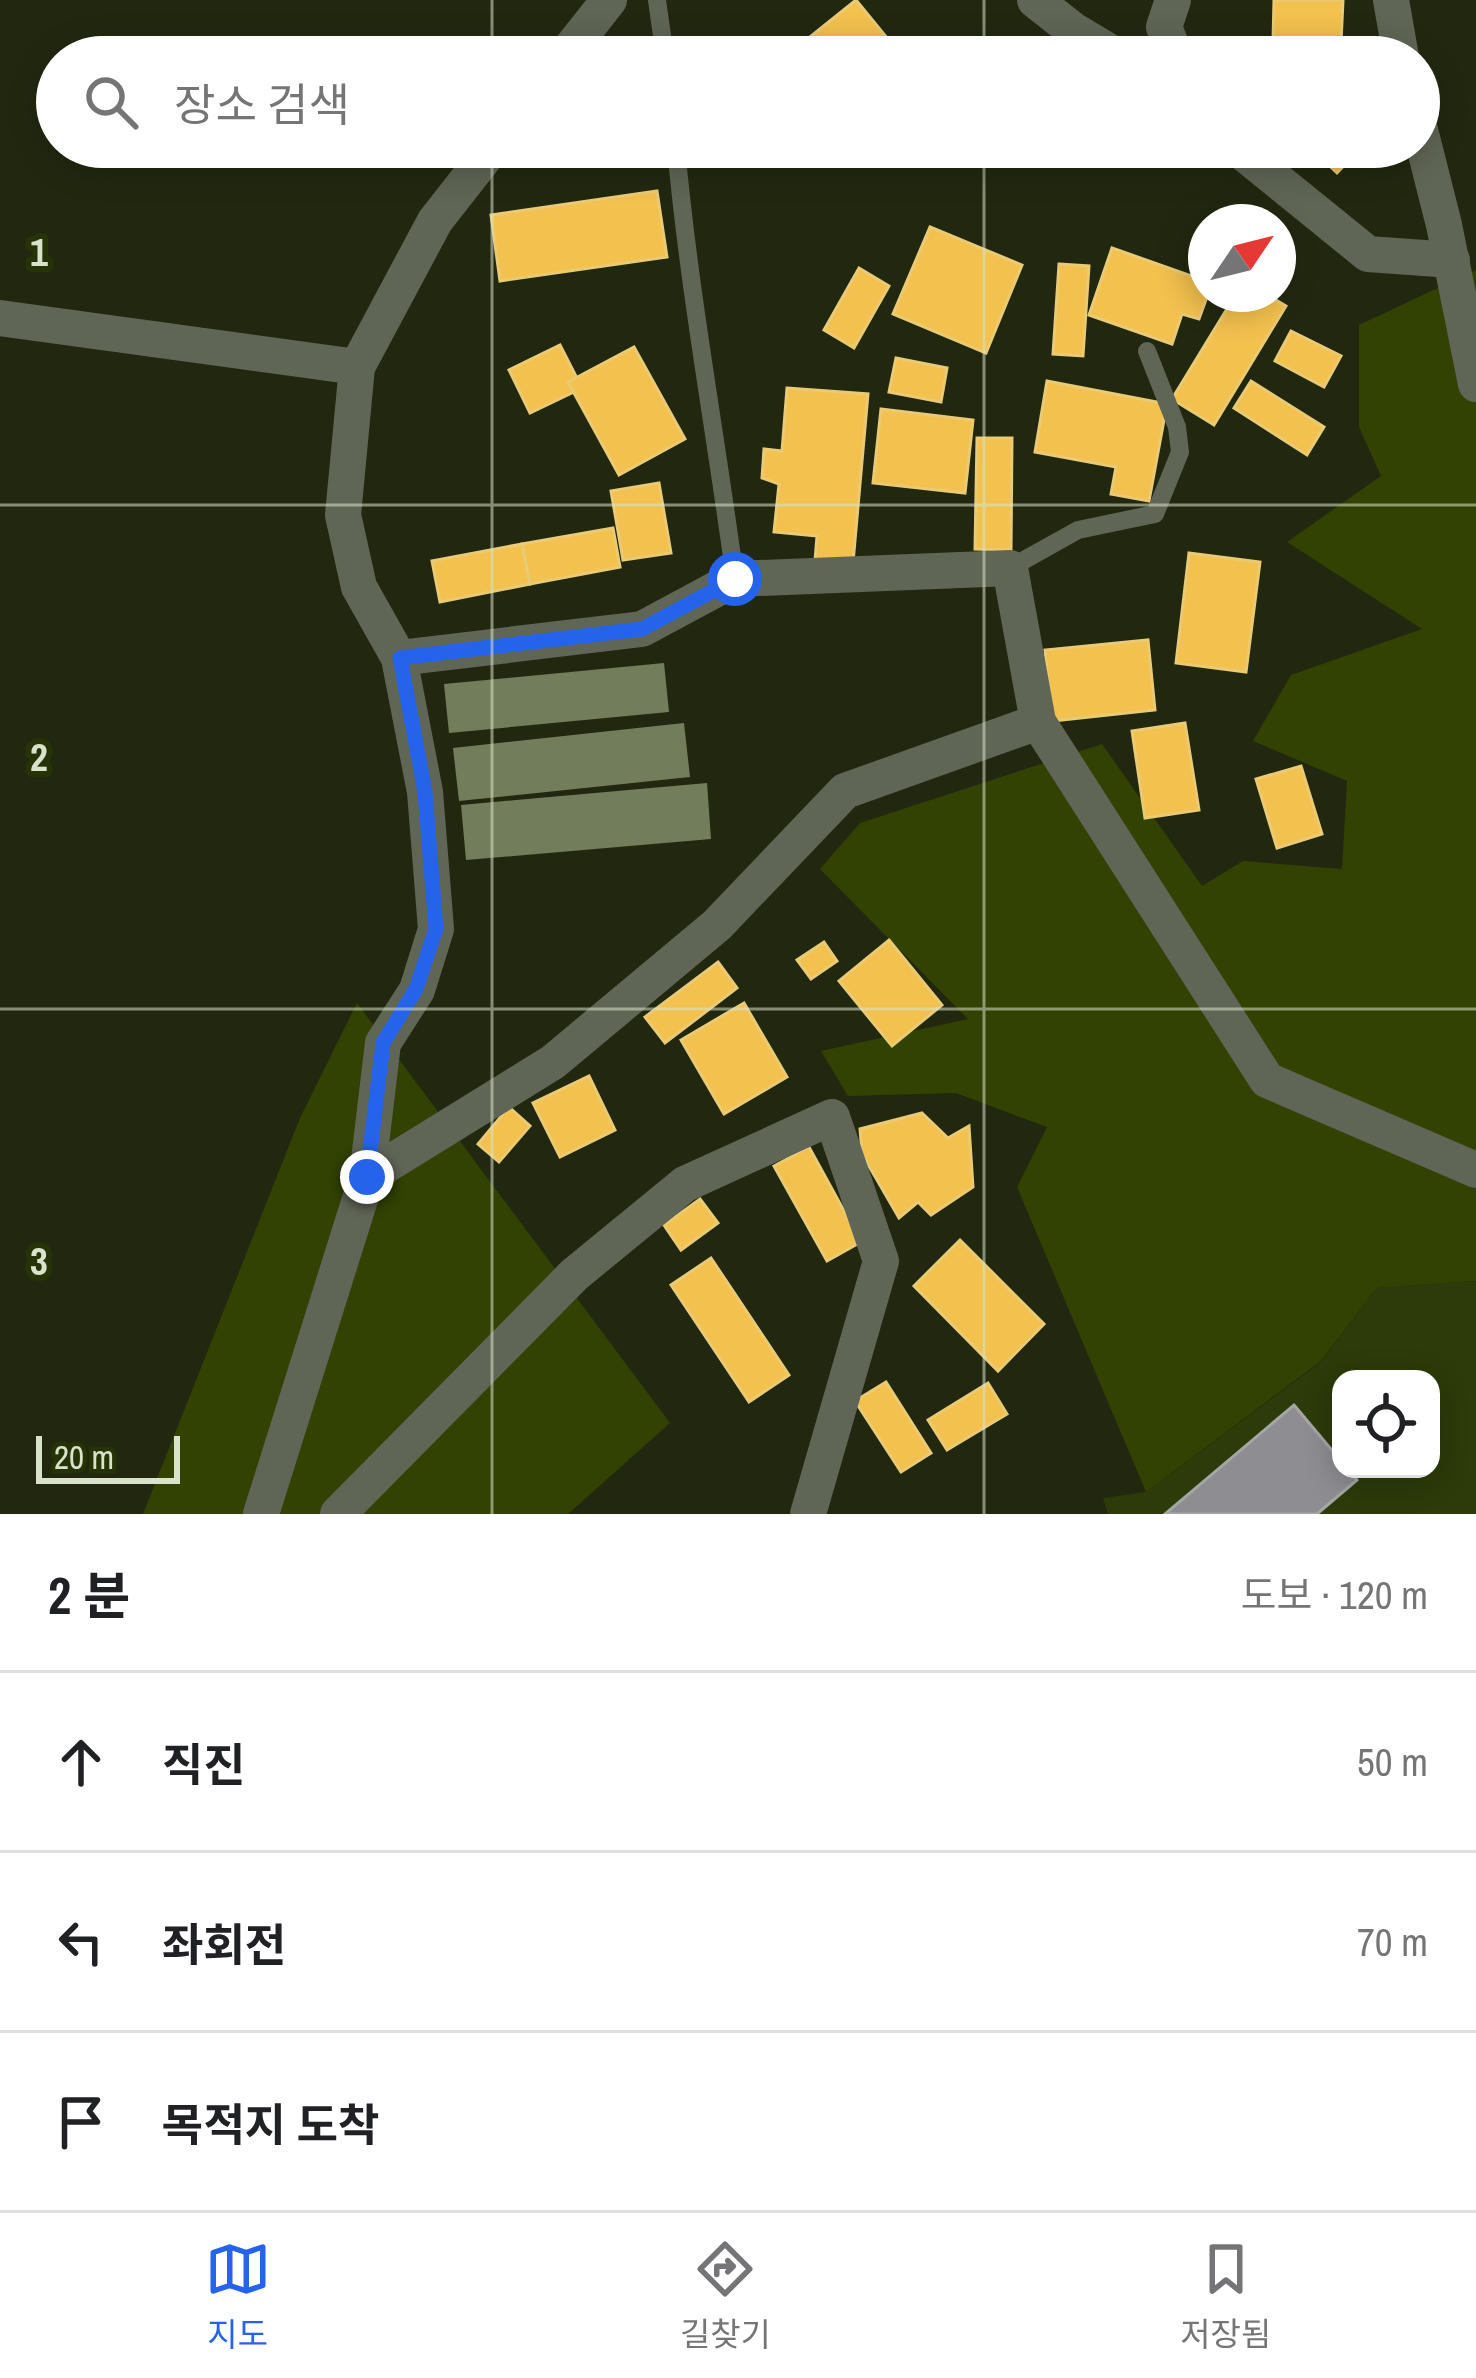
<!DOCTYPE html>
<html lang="ko">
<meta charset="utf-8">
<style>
:root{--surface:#fff;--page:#f6f6f6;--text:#202124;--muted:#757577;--line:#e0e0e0;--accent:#2563eb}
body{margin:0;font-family:"Archivo Narrow","Noto Sans KR",sans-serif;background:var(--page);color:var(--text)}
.controls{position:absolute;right:36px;bottom:36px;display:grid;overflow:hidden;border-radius:24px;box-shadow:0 6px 30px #0003}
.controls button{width:108px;height:108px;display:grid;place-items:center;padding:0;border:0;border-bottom:3px solid var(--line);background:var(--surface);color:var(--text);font:60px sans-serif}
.compass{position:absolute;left:1188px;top:204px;width:108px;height:108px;border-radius:50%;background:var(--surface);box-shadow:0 6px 30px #0003;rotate:55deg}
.scale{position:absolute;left:36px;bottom:30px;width:144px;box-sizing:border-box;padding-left:12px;border:6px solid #d9e3cb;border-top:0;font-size:33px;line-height:42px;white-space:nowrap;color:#d9e3cb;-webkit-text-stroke:9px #263306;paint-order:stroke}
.stop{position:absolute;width:36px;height:36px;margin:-27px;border:9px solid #2563eb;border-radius:50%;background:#fff}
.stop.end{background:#2563eb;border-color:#fff;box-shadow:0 3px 12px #0008}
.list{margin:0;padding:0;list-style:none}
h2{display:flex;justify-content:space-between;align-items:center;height:156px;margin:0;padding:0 48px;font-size:51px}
h2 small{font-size:39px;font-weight:400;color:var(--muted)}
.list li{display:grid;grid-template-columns:78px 1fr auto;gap:36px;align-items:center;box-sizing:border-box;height:180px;padding:0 48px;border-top:3px solid var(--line)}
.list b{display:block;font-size:45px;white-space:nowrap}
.list em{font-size:39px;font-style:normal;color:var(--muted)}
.icon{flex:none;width:66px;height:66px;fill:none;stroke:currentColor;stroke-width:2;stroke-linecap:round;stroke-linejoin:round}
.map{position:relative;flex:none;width:1476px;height:1514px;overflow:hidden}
.search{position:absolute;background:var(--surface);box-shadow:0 6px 30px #0003;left:36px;right:36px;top:36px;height:132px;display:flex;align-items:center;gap:30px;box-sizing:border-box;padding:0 42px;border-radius:66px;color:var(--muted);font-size:45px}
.sheet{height:696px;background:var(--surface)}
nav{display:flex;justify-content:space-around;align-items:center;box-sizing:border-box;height:168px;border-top:3px solid var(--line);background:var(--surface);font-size:33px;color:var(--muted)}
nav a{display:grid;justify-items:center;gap:6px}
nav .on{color:var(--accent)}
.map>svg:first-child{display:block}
.built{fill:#2c3b09;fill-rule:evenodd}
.green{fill:#314203}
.homes{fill:#f2c14e;stroke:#eacb74;stroke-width:3}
.industry{fill:#8d8d92;stroke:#a4a7a3;stroke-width:3}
.building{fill:#727d5b}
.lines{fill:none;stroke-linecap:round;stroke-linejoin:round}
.lane{stroke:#606656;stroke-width:18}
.street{stroke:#606656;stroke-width:36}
.route{stroke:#2563eb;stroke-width:15}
.grid{fill:none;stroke:#d9e3cb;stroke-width:3;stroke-opacity:0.55}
.grid-label{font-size:39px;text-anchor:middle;font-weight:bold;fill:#d9e3cb;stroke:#263306;stroke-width:12;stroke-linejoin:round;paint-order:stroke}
</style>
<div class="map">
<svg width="1476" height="1514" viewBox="0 0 1476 1514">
<rect width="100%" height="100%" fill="#222810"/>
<path class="built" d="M1476 1281V1514H1108L1103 1498 1146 1492 1321 1362 1377 1288ZM1341 1379H1431V1469H1341Z"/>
<g class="green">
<polygon points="1476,270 1476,1281 1377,1288 1321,1361 1146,1492 1017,1187 1047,1127 956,1093 848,1096 821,1051 968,1019 820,869 860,823 1102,744 1202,886 1243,861 1342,869 1347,781 1253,741 1291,675 1422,629 1287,542 1381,476 1359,427 1359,325"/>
<polygon points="357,1003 670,1423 568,1514 143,1514 300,1118"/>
</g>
<g class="homes">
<polygon points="856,0 901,55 785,57"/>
<polygon points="1274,0 1343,0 1341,44 1273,41"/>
<polygon points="686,147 777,147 688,160"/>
<polygon points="1310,147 1362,147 1337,173"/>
<polygon points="657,191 667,257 500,281 491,215"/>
<polygon points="930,227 1022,265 986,353 893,314"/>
<polygon points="1112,248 1206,281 1208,294 1199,319 1182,314 1172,344 1089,315"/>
<polygon points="1059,264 1089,266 1083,356 1053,354"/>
<polygon points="859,268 889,286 854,348 824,330"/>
<polygon points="1236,294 1266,294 1286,306 1214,425 1172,399"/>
<polygon points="1291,331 1341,356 1324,387 1275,361"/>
<polygon points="560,345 582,388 530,413 509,370"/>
<polygon points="634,347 685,439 619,475 568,382"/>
<polygon points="896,358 947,368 941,402 889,392"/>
<polygon points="1047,381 1167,404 1149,501 1111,494 1116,467 1035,452"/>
<polygon points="1251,381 1324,427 1307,455 1234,408"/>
<polygon points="787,388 868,394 853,563 815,560 817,536 774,532 779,484 762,478 764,449 782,451"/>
<polygon points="881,409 973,420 965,493 873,483"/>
<polygon points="977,438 1012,438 1011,550 975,549"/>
<polygon points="659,483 671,553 623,560 611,491"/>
<polygon points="613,528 620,567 530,584 522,544"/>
<polygon points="522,544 530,584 440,602 432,561"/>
<polygon points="1189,553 1260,562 1246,672 1176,663"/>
<polygon points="1148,640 1155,710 1052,721 1045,650"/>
<polygon points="1185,723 1199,810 1145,818 1132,731"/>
<polygon points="1301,766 1322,834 1277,848 1256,779"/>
<polygon points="889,940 942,1005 892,1046 839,981"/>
<polygon points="824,942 837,961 811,979 797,960"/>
<polygon points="718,962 737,988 665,1043 645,1017"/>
<polygon points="744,1003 787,1077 724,1114 681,1040"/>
<polygon points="589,1076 615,1130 560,1157 533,1103"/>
<polygon points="509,1107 530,1126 499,1162 478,1144"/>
<polygon points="922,1113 948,1138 969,1126 973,1187 931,1215 918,1202 899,1218 862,1154 860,1129"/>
<polygon points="809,1147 861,1242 827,1261 774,1166"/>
<polygon points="700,1199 718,1223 681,1250 664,1225"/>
<polygon points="960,1240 1044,1324 998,1371 914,1286"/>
<polygon points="711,1258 789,1375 749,1402 671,1285"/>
<polygon points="886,1382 931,1453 901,1472 855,1401"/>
<polygon points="988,1383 1007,1414 947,1450 928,1420"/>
</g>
<polygon class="industry" points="1294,1405 1341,1461 1341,1469 1348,1469 1357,1480 1317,1514 1165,1514"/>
<g class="building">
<polygon points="664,663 669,712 449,733 444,684"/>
<polygon points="684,723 690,777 459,801 453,748"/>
<polygon points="707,783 711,839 466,860 461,805"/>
</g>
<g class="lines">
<g class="lane">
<polyline points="657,0 665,57"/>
<path d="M676 147C689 292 716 435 735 579"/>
<polyline points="1010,568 1078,530 1155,514 1180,452 1177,427 1147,351"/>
</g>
<g class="street">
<polyline points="1035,0 1073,30 1118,57"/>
<polyline points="1173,0 1164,27 1176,57"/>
<polyline points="1391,0 1401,57"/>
<polyline points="564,57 609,0"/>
<polyline points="1419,126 1444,225 1476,384"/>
<polyline points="1236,147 1368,254 1452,260"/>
<polyline points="0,318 357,367"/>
<polyline points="1038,722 1267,1080 1476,1170"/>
<polyline points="367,1177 553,1062 717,925 845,791 1038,722 1010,568 735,579 642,629 399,658"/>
<polyline points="261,1514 367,1177 383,1043 417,990 436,929 425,792 399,658 359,587 343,515 357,367 435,221 493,147"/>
<polyline points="338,1514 574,1275 685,1184 832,1117 881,1261 808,1514"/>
</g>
</g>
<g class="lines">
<polyline class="route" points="367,1177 383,1043 416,989 436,929 425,792 400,658 642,629 735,579"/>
</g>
<path class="grid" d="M492 0V57M984 0V57M492 147V1514M984 147V1514M0 505H1476M0 1009H1476"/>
<g class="grid-label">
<text x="39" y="266">1</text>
<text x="39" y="771">2</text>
<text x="39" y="1275">3</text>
</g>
</svg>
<div class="controls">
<button><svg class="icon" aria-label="locate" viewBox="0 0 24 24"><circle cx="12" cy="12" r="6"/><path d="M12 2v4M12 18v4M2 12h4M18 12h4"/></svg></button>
</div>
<svg class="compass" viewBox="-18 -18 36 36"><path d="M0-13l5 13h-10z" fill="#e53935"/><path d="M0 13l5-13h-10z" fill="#757577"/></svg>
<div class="scale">20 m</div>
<div class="stop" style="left:735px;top:579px"></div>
<div class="stop end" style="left:367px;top:1177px"></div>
<div class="search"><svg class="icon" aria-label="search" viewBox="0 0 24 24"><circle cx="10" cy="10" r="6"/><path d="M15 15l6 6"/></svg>장소 검색</div>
</div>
<section class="sheet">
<h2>2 분<small>도보 · 120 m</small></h2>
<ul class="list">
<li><svg class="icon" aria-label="ahead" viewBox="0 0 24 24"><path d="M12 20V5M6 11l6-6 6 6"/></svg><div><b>직진</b></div><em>50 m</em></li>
<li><svg class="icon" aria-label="left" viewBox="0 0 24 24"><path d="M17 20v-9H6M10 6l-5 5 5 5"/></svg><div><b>좌회전</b></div><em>70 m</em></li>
<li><svg class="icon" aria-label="arrive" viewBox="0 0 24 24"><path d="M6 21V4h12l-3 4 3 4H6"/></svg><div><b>목적지 도착</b></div></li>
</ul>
</section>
<nav>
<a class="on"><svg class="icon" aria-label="map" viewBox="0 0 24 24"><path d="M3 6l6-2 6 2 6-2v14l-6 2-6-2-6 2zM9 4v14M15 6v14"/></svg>지도</a>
<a><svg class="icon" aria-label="directions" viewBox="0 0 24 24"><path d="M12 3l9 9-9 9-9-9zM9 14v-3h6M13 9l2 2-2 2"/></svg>길찾기</a>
<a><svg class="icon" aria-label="saved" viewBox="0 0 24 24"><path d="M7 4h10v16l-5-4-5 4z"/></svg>저장됨</a>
</nav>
